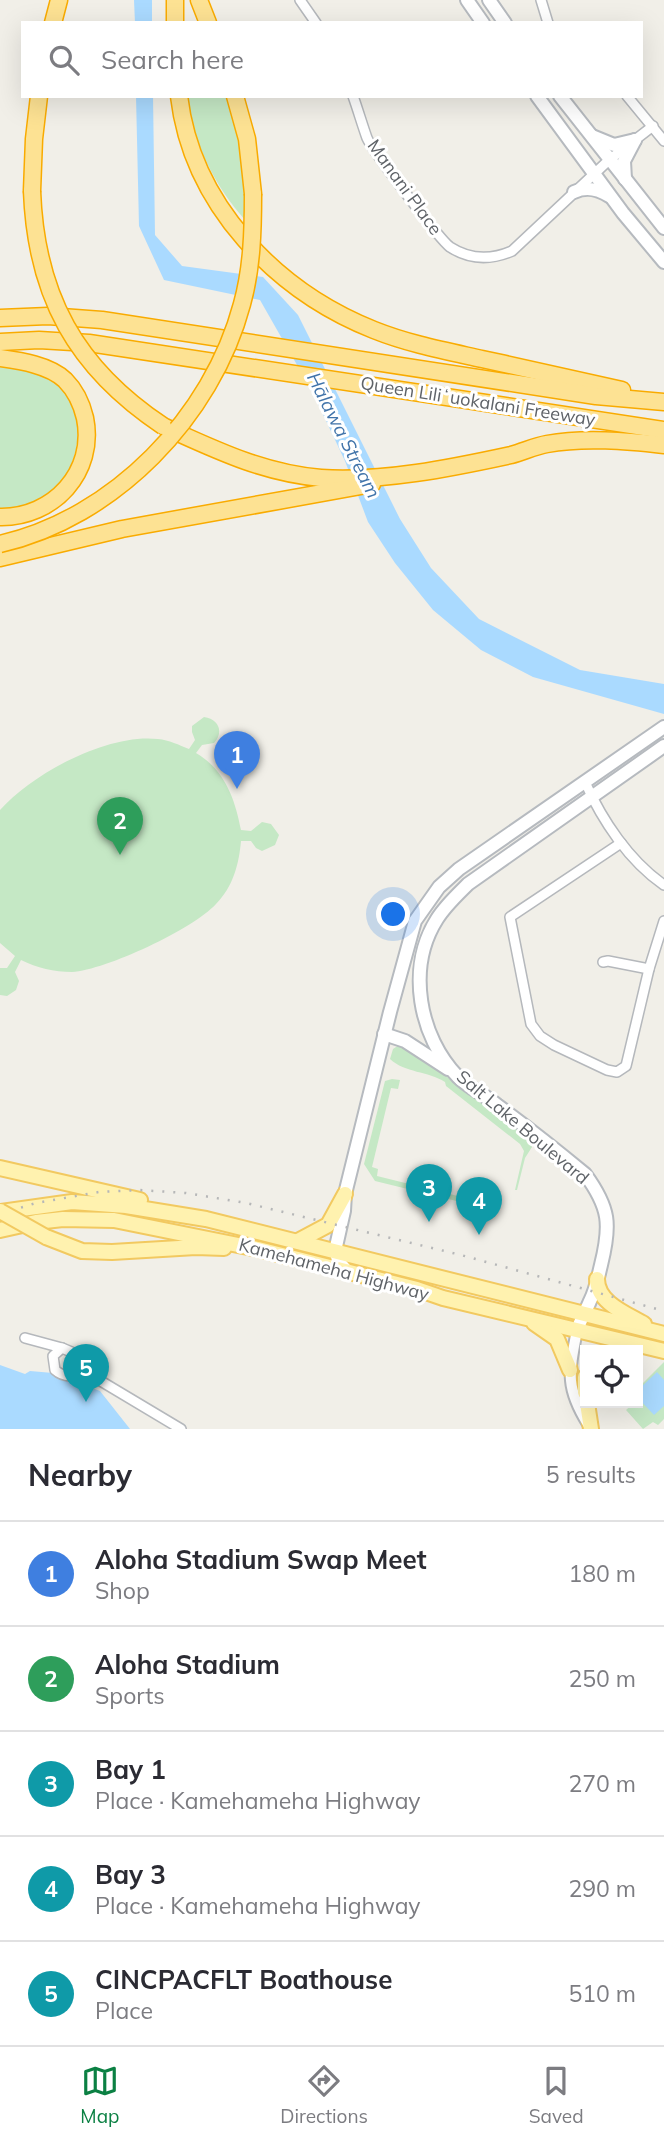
<!DOCTYPE html>
<meta charset="utf-8">
<style>
:root{--surface:#fff;--page:#f2f2f3;--text:#2b2b33;--muted:#7c7c81;--line:#e1e1e2;--accent:#0b8043}
body{margin:0;font-family:Mulish,sans-serif;background:var(--page);color:var(--text)}
.controls{position:absolute;right:21px;bottom:21px;display:grid;overflow:hidden;border-radius:0px;box-shadow:0 7px 28px #0002}
.controls button{width:63px;height:63px;display:grid;place-items:center;padding:0;border:0;border-bottom:2px solid var(--line);background:var(--surface);color:var(--text);font:35px sans-serif}
.you{position:absolute;left:394px;top:915px;width:24px;height:24px;margin:-18px;border:5px solid #fff;border-radius:50%;background:#1a73e8;box-shadow:0 0 0 10px #1a73e833}
.badge{display:grid;place-items:center;width:46px;height:46px;border-radius:50%;background:var(--accent);color:#fff;font-size:23px;font-weight:700}
.pin{position:absolute;translate:-50% -58px;filter:drop-shadow(0 2px 4px #0008)}
.pin::after{content:'';position:absolute;top:37px;width:24px;height:21px;background:inherit;clip-path:polygon(0 0,100% 0,50% 100%)}
.list{margin:0;padding:0;list-style:none}
h2{display:flex;justify-content:space-between;align-items:center;height:91px;margin:0;padding:0 28px;font-size:30px}
h2 small{font-size:23px;font-weight:400;color:var(--muted)}
.list li{display:grid;grid-template-columns:46px 1fr auto;gap:21px;align-items:center;box-sizing:border-box;height:105px;padding:0 28px;border-top:2px solid var(--line)}
.list b{display:block;font-size:26px;white-space:nowrap}
.list p{margin:0;font-size:23px;white-space:nowrap;color:var(--muted)}
.list em{font-size:23px;font-style:normal;color:var(--muted)}
.icon{flex:none;width:38px;height:38px;fill:none;stroke:currentColor;stroke-width:2;stroke-linecap:round;stroke-linejoin:round}
.map{position:relative;flex:none;width:664px;height:1429px;overflow:hidden}
.search{position:absolute;background:var(--surface);box-shadow:0 7px 28px #0002;left:21px;right:21px;top:21px;height:77px;display:flex;align-items:center;gap:18px;box-sizing:border-box;padding:0 24px;border-radius:0px;color:var(--muted);font-size:26px}
.sheet{height:616px;background:var(--surface)}
nav{display:flex;justify-content:space-around;align-items:center;box-sizing:border-box;height:98px;border-top:2px solid var(--line);background:var(--surface);font-size:19px;color:var(--muted)}
nav a{display:grid;justify-items:center;gap:4px}
nav .on{color:var(--accent)}
.map>svg:first-child{display:block}
.green{fill:#c5e8c5}
.water{fill:#aadaff}
.lines{fill:none;stroke-linecap:round;stroke-linejoin:round}
.minor-casing{stroke:#b5b8bc;stroke-width:12}
.tertiary-casing{stroke:#b5b8bc;stroke-width:14}
.secondary-casing{stroke:#b6babf;stroke-width:16}
.primary-casing{stroke:#f2c960;stroke-width:18}
.motorway-casing{stroke:#f9ab00;stroke-width:19}
.minor{stroke:#fff;stroke-width:9}
.tertiary{stroke:#fff;stroke-width:10}
.secondary{stroke:#fff;stroke-width:12}
.primary{stroke:#fff2af;stroke-width:14}
.motorway{stroke:#fde293;stroke-width:16}
.rail{stroke:#b6b7b8;stroke-width:2.5;stroke-dasharray:2 9;stroke-linecap:butt}
.primary-bridge-casing{stroke:#f2c960;stroke-width:18;stroke-linecap:butt}
.motorway-bridge-casing{stroke:#f9ab00;stroke-width:19;stroke-linecap:butt}
.primary-bridge{stroke:#fff2af;stroke-width:14}
.motorway-bridge{stroke:#fde293;stroke-width:16}
.labels{text-anchor:middle;dominant-baseline:central;stroke-width:6;stroke-linejoin:round;paint-order:stroke}
.street-label{font-size:18px;fill:#5f6368;stroke:#fff}
.water-label{font-size:19px;font-style:italic;fill:#4174aa;stroke:#fff}
</style>
<div class="map">
<svg width="664" height="1429" viewBox="0 0 664 1429">
<rect width="100%" height="100%" fill="#f1efe8"/>
<g class="green">
<path d="M186 96H229C243 137 246 178 246 221 214 186 194 143 186 96Z"/>
<path d="M0 359C15 365 44 371 56 381 89 406 82 463 55 489 40 503 20 508 0 510Z"/>
<path d="M204 717C219 719 224 732 214 743L202 745 196 753C225 770 235 799 241 830L251 831 262 822 271 824 279 835 275 845 262 851 256 848 251 841H241C239 864 233 887 216 904 193 929 106 970 72 972 54 972 37 968 21 960L15 972 19 981 16 990 7 996 0 995V968H7L15 956 0 943V810C33 773 108 733 158 739 169 740 179 745 189 749L195 740 192 732V726Z"/>
<path d="M402 1043 531 1140 532 1147 525 1158 517 1190H515L524 1151 520 1144 446 1086 445 1082C428 1071 405 1073 390 1059L393 1049Z"/>
<polygon points="392,1079 400,1080 398,1089 391,1088 372,1167 378,1169 377,1176 482,1202 481,1207 375,1181 364,1164 385,1081"/>
<polygon points="664,1362 664,1419 658,1425 653,1422 643,1429 626,1410 634,1403 638,1403 638,1388"/>
</g>
<g class="water">
<polygon points="134,0 152,0 152,23 135,23"/>
<polygon points="136,96 153,96 155,235 182,266 263,277 298,315 400,519 431,568 479,619 580,670 664,684 664,714 533,677 481,650 433,610 395,563 368,522 345,461 313,393 260,300 164,280 139,226"/>
<polygon points="0,1365 25,1374 30,1371 53,1373 100,1391 130,1429 0,1429"/>
<polygon points="657,1372 664,1380 664,1406 654,1415 638,1398 638,1390"/>
</g>
<g class="lines">
<defs>
<g id="minor">
<polyline points="300,0 316,23"/>
<polyline points="541,0 548,23"/>
<path d="M353 96C358 110 362 124 367 138 372 150 440 240 450 247 470 260 491 260 512 251L609 160 653 126"/>
<polyline points="627,96 664,141"/>
<path d="M585 782C602 820 629 861 664 885"/>
<polyline points="621,843 510,917 531,1024 540,1036 554,1045 607,1070 617,1072 626,1066 649,969 664,921"/>
<polyline points="603,962 608,961 649,969"/>
<polyline points="25,1338 62,1348 76,1354 89,1374 181,1429"/>
<path d="M62 1348 53 1356 55 1370C65 1379 77 1376 89 1374"/>
</g>
<path id="tertiary" d="M577 1330C569 1372 565 1387 588 1424"/>
<g id="secondary">
<polyline points="467,0 483,23"/>
<polyline points="489,0 505,23"/>
<polyline points="537,96 623,213 664,262"/>
<polyline points="560,96 664,228"/>
<polyline points="592,136 614,145 635,140"/>
<polyline points="625,179 624,161 635,140"/>
<path d="M574 192C587 186 598 189 609 196"/>
<polyline points="384,1034 405,1041 448,1069"/>
<polyline points="348,1272 339,1262 335,1251 344,1211 345,1194 390,1012 415,921 439,887 459,869 664,727"/>
<path d="M577 1330C581 1319 586 1311 590 1301 596 1290 598 1277 601 1265 611 1225 610 1208 585 1174 556 1150 527 1127 497 1105 485 1095 469 1088 458 1077 419 1037 406 968 437 919 445 906 457 895 468 884L664 746"/>
</g>
<g id="primary">
<polyline points="0,1168 140,1200"/>
<polyline points="0,1212 72,1202 126,1206 206,1219 664,1334"/>
<polyline points="0,1230 36,1222 63,1219 114,1220 258,1249 417,1289 443,1298 664,1351"/>
<polyline points="46,1237 82,1251 112,1252 196,1247 224,1248"/>
<polyline points="298,1241 328,1225 345,1194"/>
<path d="M597 1279C597 1303 627 1314 644 1324"/>
<polyline points="534,1323 557,1339 570,1370"/>
<polyline points="585,1377 585,1392"/>
<polyline points="587,1403 591,1429"/>
</g>
<g id="motorway">
<polyline points="175,0 175,23"/>
<polyline points="199,0 208,23"/>
<polyline points="53,23 59,0"/>
<path d="M179 96C192 205 276 291 374 330 409 344 446 351 482 359 529 369 576 380 622 390"/>
<polyline points="235,96 247,139 253,194"/>
<polyline points="32,191 34,139 39,96"/>
<polyline points="0,318 48,316 102,320 596,396 664,402"/>
<polyline points="0,342 39,340 89,343 664,430"/>
<path d="M0 358C21 361 49 365 65 380 75 390 82 405 85 418 96 472 53 518 0 517"/>
<path d="M165 427C216 450 263 473 321 478 383 482 451 468 511 455 523 452 535 446 547 444 584 437 627 441 664 445"/>
<polyline points="0,558 122,529 372,484"/>
</g>
</defs>
<use href="#minor" class="minor-casing"/>
<use href="#tertiary" class="tertiary-casing"/>
<use href="#secondary" class="secondary-casing"/>
<use href="#primary" class="primary-casing"/>
<use href="#motorway" class="motorway-casing"/>
<use href="#minor" class="minor"/>
<use href="#tertiary" class="tertiary"/>
<use href="#secondary" class="secondary"/>
<use href="#primary" class="primary"/>
<use href="#motorway" class="motorway"/>
<polyline class="rail" points="0,1214 36,1203 99,1192 139,1190 186,1193 246,1203 461,1255 664,1311"/>
<defs>
<polyline id="primary-bridge" points="0,1211 46,1237"/>
<g id="motorway-bridge">
<path d="M32 191C36 296 76 368 163 426"/>
<path d="M0 544C114 518 212 417 242 304 252 268 253 231 253 194"/>
</g>
</defs>
<use href="#primary-bridge" class="primary-bridge-casing"/>
<use href="#motorway-bridge" class="motorway-bridge-casing"/>
<use href="#primary-bridge" class="primary-bridge"/>
<use href="#motorway-bridge" class="motorway-bridge"/>
</g>
<g class="labels">
<g class="street-label">
<text transform="translate(405 187) rotate(54)">Manani Place</text>
<text transform="translate(478 401) rotate(9)">Queen Liliʻuokalani Freeway</text>
<text transform="translate(523 1127) rotate(40)">Salt Lake Boulevard</text>
<text transform="translate(334 1269) rotate(15)">Kamehameha Highway</text>
</g>
<g class="water-label">
<text transform="translate(344 435) rotate(63)">Hālawa Stream</text>
</g>
</g>
</svg>
<div class="controls">
<button><svg class="icon" aria-label="locate" viewBox="0 0 24 24"><circle cx="12" cy="12" r="6"/><path d="M12 2v4M12 18v4M2 12h4M18 12h4"/></svg></button>
</div>
<div class="you"></div>
<div class="pin badge" style="left:237px;top:789px;background:#3f7fe0">1</div>
<div class="pin badge" style="left:120px;top:855px;background:#2e9e5b">2</div>
<div class="pin badge" style="left:429px;top:1222px;background:#0f9aa8">3</div>
<div class="pin badge" style="left:479px;top:1235px;background:#0f9aa8">4</div>
<div class="pin badge" style="left:86px;top:1402px;background:#0f9aa8">5</div>
<div class="search"><svg class="icon" aria-label="search" viewBox="0 0 24 24"><circle cx="10" cy="10" r="6"/><path d="M15 15l6 6"/></svg>Search here</div>
</div>
<section class="sheet">
<h2>Nearby<small>5 results</small></h2>
<ul class="list">
<li><span class="badge" style="background:#3f7fe0">1</span><div><b>Aloha Stadium Swap Meet</b><p>Shop</p></div><em>180 m</em></li>
<li><span class="badge" style="background:#2e9e5b">2</span><div><b>Aloha Stadium</b><p>Sports</p></div><em>250 m</em></li>
<li><span class="badge" style="background:#0f9aa8">3</span><div><b>Bay 1</b><p>Place · Kamehameha Highway</p></div><em>270 m</em></li>
<li><span class="badge" style="background:#0f9aa8">4</span><div><b>Bay 3</b><p>Place · Kamehameha Highway</p></div><em>290 m</em></li>
<li><span class="badge" style="background:#0f9aa8">5</span><div><b>CINCPACFLT Boathouse</b><p>Place</p></div><em>510 m</em></li>
</ul>
</section>
<nav>
<a class="on"><svg class="icon" aria-label="map" viewBox="0 0 24 24"><path d="M3 6l6-2 6 2 6-2v14l-6 2-6-2-6 2zM9 4v14M15 6v14"/></svg>Map</a>
<a><svg class="icon" aria-label="directions" viewBox="0 0 24 24"><path d="M12 3l9 9-9 9-9-9zM9 14v-3h6M13 9l2 2-2 2"/></svg>Directions</a>
<a><svg class="icon" aria-label="saved" viewBox="0 0 24 24"><path d="M7 4h10v16l-5-4-5 4z"/></svg>Saved</a>
</nav>
